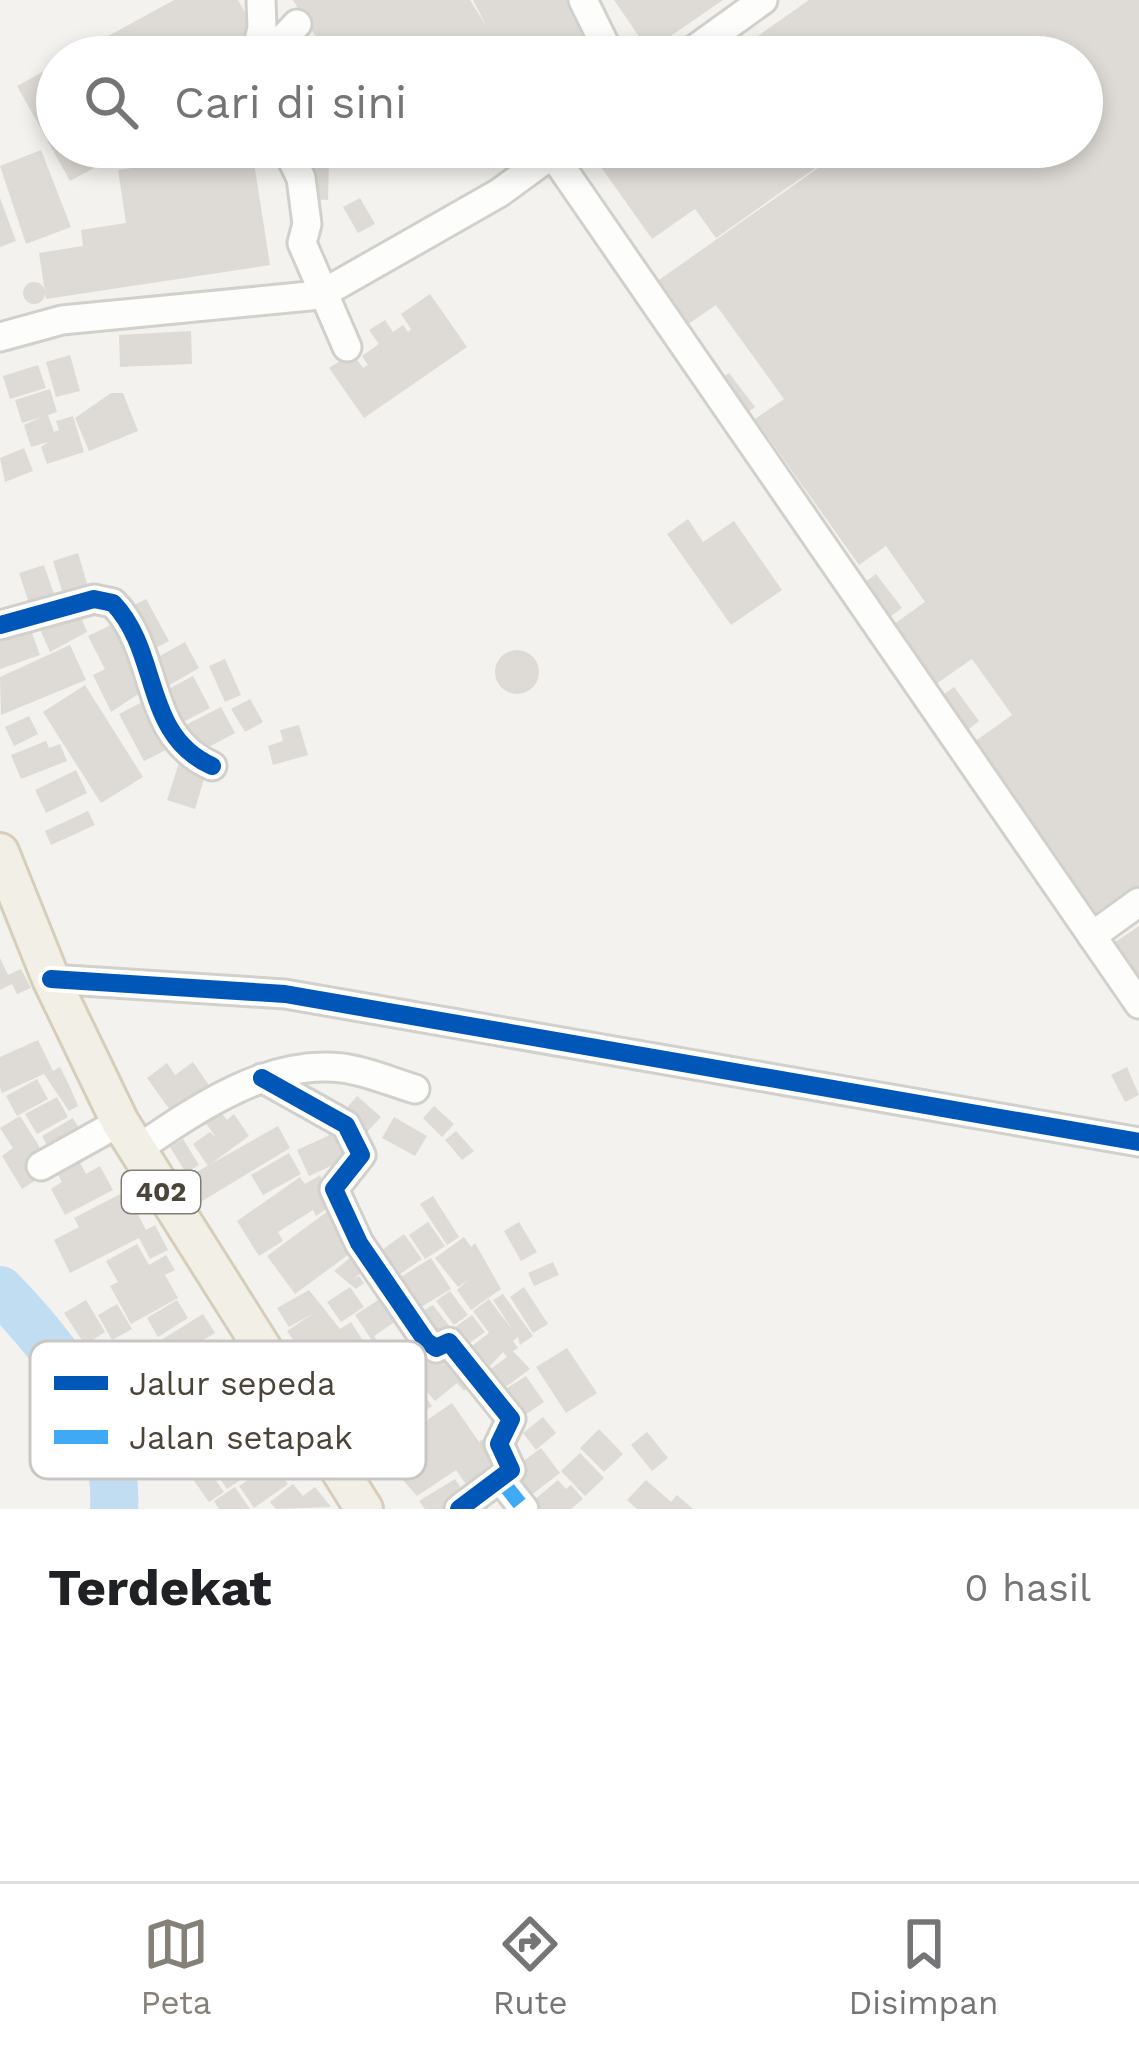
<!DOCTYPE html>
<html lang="id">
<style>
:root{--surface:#fff;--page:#f6f6f6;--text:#202124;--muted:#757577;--line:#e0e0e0;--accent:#868178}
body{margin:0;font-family:"Work Sans",sans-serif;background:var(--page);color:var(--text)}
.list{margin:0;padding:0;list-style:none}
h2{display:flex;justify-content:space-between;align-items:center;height:156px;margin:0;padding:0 48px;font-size:51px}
h2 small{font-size:39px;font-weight:400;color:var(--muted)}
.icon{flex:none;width:66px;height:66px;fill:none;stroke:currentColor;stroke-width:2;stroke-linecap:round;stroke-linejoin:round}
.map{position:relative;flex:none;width:1139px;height:1509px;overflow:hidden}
.search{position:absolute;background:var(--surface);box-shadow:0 6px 18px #0003;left:36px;right:36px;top:36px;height:132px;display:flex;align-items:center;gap:30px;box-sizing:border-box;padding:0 42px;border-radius:66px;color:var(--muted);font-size:45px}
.sheet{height:372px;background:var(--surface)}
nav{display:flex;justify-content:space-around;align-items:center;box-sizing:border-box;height:168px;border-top:3px solid var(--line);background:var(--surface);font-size:33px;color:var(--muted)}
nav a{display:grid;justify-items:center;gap:6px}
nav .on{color:var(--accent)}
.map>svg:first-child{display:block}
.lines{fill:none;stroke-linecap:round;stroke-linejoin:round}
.river{stroke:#c0ddf1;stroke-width:48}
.building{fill:#dedbd6}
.minor-casing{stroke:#d2d0cb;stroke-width:33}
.major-casing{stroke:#d6cebb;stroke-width:42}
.minor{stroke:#fdfdfc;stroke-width:27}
.major{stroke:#f2efe6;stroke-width:36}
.quiet{stroke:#3fa9f5;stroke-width:15;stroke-dasharray:30 15;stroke-linecap:butt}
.cycleway-casing{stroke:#fff;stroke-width:26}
.cycleway{stroke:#0057b8;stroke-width:18}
.labels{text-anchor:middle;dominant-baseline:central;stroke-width:9;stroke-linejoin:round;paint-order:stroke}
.shield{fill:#fff;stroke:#817c74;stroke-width:3}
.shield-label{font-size:27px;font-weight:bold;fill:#4b4439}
.key{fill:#fff;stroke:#c9c7c4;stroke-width:3}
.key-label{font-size:33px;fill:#4b4439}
</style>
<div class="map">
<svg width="1139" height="1509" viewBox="0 0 1139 1509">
<rect width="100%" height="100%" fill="#f4f2ee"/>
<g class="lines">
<path class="river" d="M0 1290C54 1345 120 1429 114 1509"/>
</g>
<g class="building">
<polygon points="174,0 238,0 257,34 235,45 242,57 70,57"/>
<polygon points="293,0 470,0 487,27 473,0 573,0 604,57 504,57 494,38 462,57 301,57 296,49 316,37"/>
<polygon points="614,0 723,0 649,51"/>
<polygon points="809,0 1139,0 1139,891 1099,919 974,742 1012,715 972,659 936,684 894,624 925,602 886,546 859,565 755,419 784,399 716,305 687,325 656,282 848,147 1082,147 1082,57 951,57 939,39 913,57 728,57"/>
<polygon points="57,64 57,147 132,147 70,181 17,86"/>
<polygon points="298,147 350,147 329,161 328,200 305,199 306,167 311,167"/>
<polygon points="600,147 845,147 716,238 695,209 652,239 591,153"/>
<polygon points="41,150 71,227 26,244 0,166"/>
<polygon points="252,150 270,265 46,299 39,253 83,246 81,230 126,223 118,170"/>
<polygon points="0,198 16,241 0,247"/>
<polygon points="360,198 375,224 358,233 343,207"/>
<circle cx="34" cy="293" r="11"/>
<polygon points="430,294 467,347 364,418 329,368 352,353 363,368 368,365 362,356 379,344 369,330 385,320 393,332 403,325 408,332 411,329 401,314"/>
<polygon points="191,331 192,364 120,367 119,335"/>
<polygon points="70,355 80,391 56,397 46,362"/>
<polygon points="38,365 46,388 10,399 3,376"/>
<polygon points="729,373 755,407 744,415 718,381"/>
<polygon points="50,389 57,412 48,415 54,432 59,430 56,421 73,416 84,452 47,464 41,447 48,442 31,447 24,425 42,417 22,423 15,400"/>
<polygon points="111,393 123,393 138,431 89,451 75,418"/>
<polygon points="24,448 33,471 5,482 0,458"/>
<polygon points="688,519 703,542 734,521 782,590 731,625 667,534"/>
<polygon points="78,553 91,597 66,604 53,561"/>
<polygon points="44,565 58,606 33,615 19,573"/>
<polygon points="876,574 902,608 891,616 865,582"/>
<polygon points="146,599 169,641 156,648 152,641 141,647 122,611"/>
<polygon points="66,615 70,622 81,617 87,632 50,652 39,627"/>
<polygon points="119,621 152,685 111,712 93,675 105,669 88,636"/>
<polygon points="28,622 40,655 0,669 0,632"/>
<polygon points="185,642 199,668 168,686 157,666 162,663 158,657"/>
<polygon points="70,645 86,680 1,715 0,677"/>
<circle cx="517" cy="672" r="22"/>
<polygon points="225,659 241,695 225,702 209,666"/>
<polygon points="193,676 210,708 172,728 155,696"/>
<polygon points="85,685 143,777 101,803 43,712"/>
<polygon points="954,687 979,721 969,729 943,695"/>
<polygon points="250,699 263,722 245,732 231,709"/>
<polygon points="146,700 170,748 144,761 119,714"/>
<polygon points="221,707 235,733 192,756 178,729"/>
<polygon points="29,716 38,734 14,746 5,727"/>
<polygon points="299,725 308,755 273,765 268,746 283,741 280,730"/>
<polygon points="46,741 49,748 60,744 67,761 21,779 11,755"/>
<polygon points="180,760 207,769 195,809 167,800"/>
<polygon points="76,770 87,793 46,813 35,790"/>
<polygon points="88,811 95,825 51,845 45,831"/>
<polygon points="1139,926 1139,977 1114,943"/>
<polygon points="0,958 8,975 21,969 31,988 17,994 12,984 0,990"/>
<polygon points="38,1040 53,1071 60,1067 69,1085 78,1106 69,1111 44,1074 2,1093 0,1088 0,1057"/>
<polygon points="193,1062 213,1091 175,1117 147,1078 167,1063 175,1075"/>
<polygon points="1127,1067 1139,1095 1125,1102 1111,1075"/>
<polygon points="37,1079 48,1099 17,1116 6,1096"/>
<polygon points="357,1096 381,1117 361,1138 338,1118"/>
<polygon points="57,1097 68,1117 37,1134 25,1114"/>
<polygon points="434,1106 454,1124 442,1137 423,1118"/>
<polygon points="219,1110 227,1120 234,1114 249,1136 208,1166 193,1144 210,1132 216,1137 204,1121"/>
<polygon points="20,1116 39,1146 47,1173 22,1189 2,1156 13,1148 0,1128"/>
<polygon points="394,1117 427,1136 415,1156 382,1138"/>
<polygon points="73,1118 85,1139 53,1156 42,1136"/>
<polygon points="278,1126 290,1148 199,1203 184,1179"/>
<polygon points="456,1131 474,1151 462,1160 445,1140"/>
<polygon points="334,1133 346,1159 309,1176 297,1150"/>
<polygon points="183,1139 199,1165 186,1173 170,1147"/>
<polygon points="74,1151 86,1174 100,1166 113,1190 65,1215 51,1189 62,1182 52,1163"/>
<polygon points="289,1153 301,1174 263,1195 251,1175"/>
<polygon points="320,1175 331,1206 316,1216 313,1210 278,1232 283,1241 259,1256 237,1221 300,1177 305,1184"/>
<polygon points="126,1191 146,1230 155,1225 168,1250 150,1259 139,1238 70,1273 54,1240 79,1227 74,1218"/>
<polygon points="433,1196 459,1237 447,1245 420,1204"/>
<polygon points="328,1211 356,1249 295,1294 267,1256"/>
<polygon points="428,1222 445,1246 425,1259 409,1235"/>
<polygon points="519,1222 537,1252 521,1261 504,1231"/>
<polygon points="404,1234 422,1259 390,1281 365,1246 375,1240 382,1250"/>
<polygon points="464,1237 471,1247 475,1243 501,1289 471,1310 457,1290 468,1280 458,1287 435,1258"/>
<polygon points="137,1244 149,1265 166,1255 175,1270 165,1275 178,1298 131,1324 110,1286 118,1282 106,1261"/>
<polygon points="358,1251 370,1266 353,1279 359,1276 364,1283 356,1289 334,1271"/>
<polygon points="431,1258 451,1289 418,1309 391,1283"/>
<polygon points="553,1262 559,1275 534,1286 528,1273"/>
<polygon points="350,1287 364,1307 341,1322 327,1302"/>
<polygon points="524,1287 548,1324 533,1333 510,1297"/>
<polygon points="309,1290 340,1329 351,1322 363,1341 315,1372 287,1331 314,1313 289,1327 277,1308"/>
<polygon points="450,1291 468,1315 454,1325 436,1301"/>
<polygon points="503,1294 533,1336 520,1345 518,1337 513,1341 518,1348 513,1351 530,1369 496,1394 481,1376 507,1357 503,1352 490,1366 485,1360 475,1368 464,1352 489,1333 473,1311 489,1299 514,1332 493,1300"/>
<polygon points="380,1299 386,1308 396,1302 405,1315 374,1336 387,1355 338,1388 332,1380 321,1387 314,1377 371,1339 355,1315"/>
<polygon points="86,1300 105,1332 85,1345 64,1313"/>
<polygon points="177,1300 188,1318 158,1337 147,1318"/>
<polygon points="117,1304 132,1329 112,1340 98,1315"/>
<polygon points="433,1305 454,1332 433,1345 415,1316"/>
<polygon points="203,1314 215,1333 164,1364 153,1345"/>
<polygon points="472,1315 485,1332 461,1349 454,1328"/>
<polygon points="418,1335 431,1352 407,1370 394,1353"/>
<polygon points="447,1347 476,1382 464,1391 457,1383 435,1401 413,1375"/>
<polygon points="567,1348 597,1393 566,1413 536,1367"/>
<polygon points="526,1376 544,1402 516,1421 498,1394"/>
<polygon points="412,1378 432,1406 409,1422 389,1393"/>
<polygon points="452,1403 479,1442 486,1437 509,1469 473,1494 456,1470 417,1496 394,1470 399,1467 390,1455 418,1436 414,1429"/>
<polygon points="543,1417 556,1433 536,1450 523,1433"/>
<polygon points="599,1429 623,1454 604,1472 580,1448"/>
<polygon points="647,1432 668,1458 652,1471 631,1445"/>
<polygon points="251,1437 267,1462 227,1489 210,1464"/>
<polygon points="291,1446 308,1470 293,1481 276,1457"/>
<polygon points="541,1448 560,1473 526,1499 513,1469"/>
<polygon points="580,1453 604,1478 585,1496 561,1471"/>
<polygon points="274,1463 288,1484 254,1508 239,1486"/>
<polygon points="207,1468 224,1492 209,1502 192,1478"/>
<polygon points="455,1479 469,1500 454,1509 425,1509 419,1501"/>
<polygon points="558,1480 566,1489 571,1485 583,1499 571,1509 531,1509 528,1505"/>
<polygon points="646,1480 671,1502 677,1495 693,1509 637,1509 627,1500"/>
<polygon points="293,1484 303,1496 315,1487 331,1507 276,1509 270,1502"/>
<polygon points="235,1487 250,1509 219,1509 214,1501"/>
</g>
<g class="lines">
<defs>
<g id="minor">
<polyline points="583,0 611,57"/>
<polyline points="255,57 262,28 261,0"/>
<polyline points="266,57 297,24"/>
<polyline points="684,57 763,0"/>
<polyline points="286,147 301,178 307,224 302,243 347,347"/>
<polyline points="553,155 1139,1004"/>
<polyline points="0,337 62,320 320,295 499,193 562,147"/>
<path d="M0 625 94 599 113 603C161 653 142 735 212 766"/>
<polyline points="1092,936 1139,902"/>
<polyline points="51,979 285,994 1139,1142"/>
<polyline points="262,1078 346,1125 361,1155 334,1189 359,1243 426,1341 436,1348 449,1342 511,1419 499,1444 511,1470 459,1509"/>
<path d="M136 1150C195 1110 267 1059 342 1068 367 1071 391 1082 415 1089"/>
<polyline points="41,1166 120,1122"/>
<polyline points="501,1480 524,1509"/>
</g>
<polyline id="major" points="0,852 51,979 120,1122 364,1509"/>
</defs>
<use href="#minor" class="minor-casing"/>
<use href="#major" class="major-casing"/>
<use href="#minor" class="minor"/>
<use href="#major" class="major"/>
<polyline class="quiet" points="501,1480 524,1509"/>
<defs>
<g id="cycleway">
<path d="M0 625 94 599 113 603C161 653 142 735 212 766"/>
<polyline points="51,979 285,994 1139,1142"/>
<polyline points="262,1078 346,1125 361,1155 334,1189 359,1243 426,1341 436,1348 449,1342 511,1419 499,1444 511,1470 459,1509"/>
</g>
</defs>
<use href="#cycleway" class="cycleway-casing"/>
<use href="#cycleway" class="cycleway"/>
</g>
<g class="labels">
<rect class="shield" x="122" y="1171" width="78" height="42" rx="9"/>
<g class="shield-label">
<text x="161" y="1192">402</text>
</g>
</g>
<rect x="30" y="1341" width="396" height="138" rx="18" class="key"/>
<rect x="54" y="1376" width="54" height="14" fill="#0057b8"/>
<rect x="54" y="1430" width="54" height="14" fill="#3fa9f5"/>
<g class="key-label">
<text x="129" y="1395">Jalur sepeda</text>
<text x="129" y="1449">Jalan setapak</text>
</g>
</svg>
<div class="search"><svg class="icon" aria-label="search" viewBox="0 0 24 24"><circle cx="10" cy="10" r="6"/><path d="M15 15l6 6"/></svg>Cari di sini</div>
</div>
<section class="sheet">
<h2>Terdekat<small>0 hasil</small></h2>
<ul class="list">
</ul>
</section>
<nav>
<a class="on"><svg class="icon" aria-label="map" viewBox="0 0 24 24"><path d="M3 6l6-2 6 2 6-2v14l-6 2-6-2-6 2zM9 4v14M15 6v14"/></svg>Peta</a>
<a><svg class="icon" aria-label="directions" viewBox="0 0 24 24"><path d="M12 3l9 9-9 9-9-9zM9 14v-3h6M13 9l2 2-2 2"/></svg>Rute</a>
<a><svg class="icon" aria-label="saved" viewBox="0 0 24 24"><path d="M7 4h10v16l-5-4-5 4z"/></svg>Disimpan</a>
</nav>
